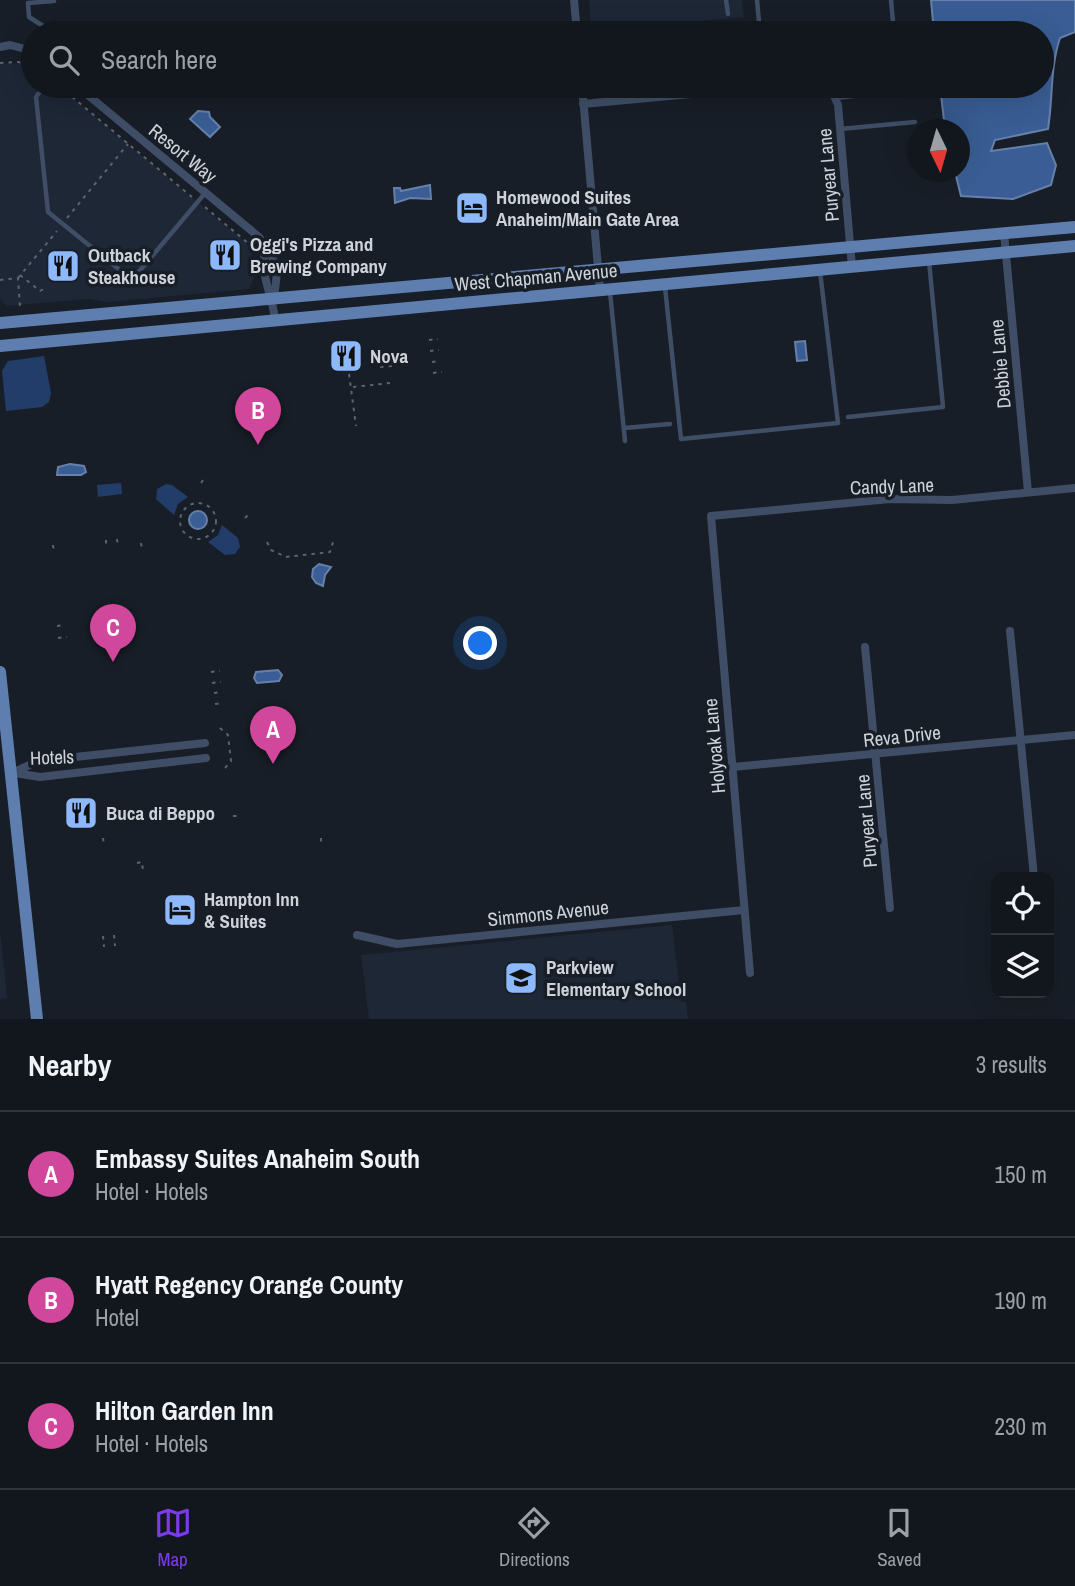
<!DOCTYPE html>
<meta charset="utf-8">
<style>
:root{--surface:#12161d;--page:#1f232a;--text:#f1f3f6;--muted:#9c9fa4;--line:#31353b;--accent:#7c3aed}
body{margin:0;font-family:"Archivo Narrow",sans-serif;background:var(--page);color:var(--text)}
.controls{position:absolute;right:21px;bottom:21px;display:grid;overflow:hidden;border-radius:14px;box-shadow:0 7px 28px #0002}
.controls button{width:63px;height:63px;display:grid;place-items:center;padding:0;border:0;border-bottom:2px solid var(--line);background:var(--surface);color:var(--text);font:35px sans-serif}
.compass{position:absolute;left:907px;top:119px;width:63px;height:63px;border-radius:50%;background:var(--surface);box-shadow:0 7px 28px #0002;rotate:175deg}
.you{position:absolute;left:481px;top:644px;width:24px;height:24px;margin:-18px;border:5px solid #fff;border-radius:50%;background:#1a73e8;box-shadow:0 0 0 10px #1a73e833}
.badge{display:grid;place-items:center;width:46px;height:46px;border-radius:50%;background:var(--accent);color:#fff;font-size:23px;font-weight:700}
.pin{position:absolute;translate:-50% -58px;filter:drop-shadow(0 2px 4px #0008)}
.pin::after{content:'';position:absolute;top:37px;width:24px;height:21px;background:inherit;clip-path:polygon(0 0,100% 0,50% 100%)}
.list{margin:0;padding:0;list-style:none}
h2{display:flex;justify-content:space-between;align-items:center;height:91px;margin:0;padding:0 28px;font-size:30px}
h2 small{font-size:23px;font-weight:400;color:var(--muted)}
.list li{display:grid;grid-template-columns:46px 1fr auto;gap:21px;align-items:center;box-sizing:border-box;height:126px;padding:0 28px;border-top:2px solid var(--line)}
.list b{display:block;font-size:26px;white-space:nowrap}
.list p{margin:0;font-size:23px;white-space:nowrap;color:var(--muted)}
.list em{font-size:23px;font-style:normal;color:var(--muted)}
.icon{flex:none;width:38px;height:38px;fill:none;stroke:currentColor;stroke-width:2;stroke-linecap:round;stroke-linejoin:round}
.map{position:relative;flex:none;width:1075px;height:1019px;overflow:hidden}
.search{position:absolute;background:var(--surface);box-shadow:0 7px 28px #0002;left:21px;right:21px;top:21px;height:77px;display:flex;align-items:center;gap:18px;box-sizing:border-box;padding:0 24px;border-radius:38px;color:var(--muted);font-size:26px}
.sheet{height:469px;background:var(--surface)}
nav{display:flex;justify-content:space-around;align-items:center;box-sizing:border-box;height:98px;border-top:2px solid var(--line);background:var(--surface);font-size:19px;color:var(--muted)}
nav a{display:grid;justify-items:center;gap:4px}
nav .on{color:var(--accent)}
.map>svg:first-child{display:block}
.built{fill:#1e2736}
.green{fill:#223d69}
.water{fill:#395d94;stroke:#6680a9;stroke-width:2}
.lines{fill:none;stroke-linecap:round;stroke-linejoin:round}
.path{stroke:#5e636b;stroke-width:2;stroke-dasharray:3.5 5;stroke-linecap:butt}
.service{stroke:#3f4e66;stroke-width:4.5}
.minor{stroke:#3f4e66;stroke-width:8}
.primary{stroke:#5e7eaf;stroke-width:12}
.labels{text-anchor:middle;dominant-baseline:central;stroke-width:7;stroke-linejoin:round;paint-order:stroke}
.street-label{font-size:19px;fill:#ced3d9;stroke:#181e27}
.poi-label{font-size:19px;font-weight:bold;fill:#ced3d9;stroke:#181e27;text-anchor:start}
</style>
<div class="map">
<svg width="1075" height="1019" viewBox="0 0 1075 1019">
<rect width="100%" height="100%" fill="#181e27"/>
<g class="built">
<polygon points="589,0 742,0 744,17 591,31"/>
<polygon points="21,63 33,67 33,86 58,86 249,245 257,272 249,289 107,302 89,299 6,306 0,299 0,64"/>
<polygon points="672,925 681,1002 686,1002 688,1019 369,1019 361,955"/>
<polygon points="0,930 7,998 0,999"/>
</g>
<g class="green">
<polygon points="44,356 51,393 49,402 42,407 6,411 2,371 8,361"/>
<polygon points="121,483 122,494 98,497 97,485"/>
<polygon points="166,484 172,485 188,497 178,504 174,515 156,499 157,489"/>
<polygon points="222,525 238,538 240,547 235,554 225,555 208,542 218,535"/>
</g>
<g class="water">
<path d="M931 0H1075V32L1060 38C1050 68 1053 98 1048 129L995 140 991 151 1047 143 1056 165 1051 185 1013 199 961 196 955 172H960V130L945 129 940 86H1042V33H934Z"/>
<polygon points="198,111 209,112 210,117 220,127 210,137 190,119"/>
<polygon points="430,185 431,199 410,198 395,203 394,188 400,188 401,191"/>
<polygon points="805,341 807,360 797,361 795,342"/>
<polygon points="70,464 84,466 86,472 81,475 57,475 58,467"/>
<circle cx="198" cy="520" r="9"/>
<polygon points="319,564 331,567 325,575 323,586 316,583 312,577 313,569"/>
<polygon points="278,670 282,675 279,681 257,683 254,678 256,672"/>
</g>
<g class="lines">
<g class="path">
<polyline points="0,63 18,62 33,66"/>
<polyline points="59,86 192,197"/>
<polyline points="205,207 249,244 254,253"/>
<polyline points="67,218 128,144"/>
<polyline points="20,275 40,291 47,287"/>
<polyline points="18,278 57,231"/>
<polyline points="0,280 18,278 20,307"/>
<polyline points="429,340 438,339"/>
<polyline points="430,351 439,350"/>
<polyline points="432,362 440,361"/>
<polyline points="380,367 393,366"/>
<polyline points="433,373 442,372"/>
<polyline points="349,374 356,426"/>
<polyline points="353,387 390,383"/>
<polyline points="201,483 204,479"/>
<circle cx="198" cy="521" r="18"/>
<polyline points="245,518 249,514"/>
<polyline points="117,539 118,547"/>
<polyline points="106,540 106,548"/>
<polyline points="267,542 271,550 286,557 330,552 333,542"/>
<polyline points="141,543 142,549"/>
<polyline points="53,545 54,553"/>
<polyline points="57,626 65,625"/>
<polyline points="58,638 67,637"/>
<polyline points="211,672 220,671"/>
<polyline points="212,683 221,682"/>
<polyline points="214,693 222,692"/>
<polyline points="215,704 223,703"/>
<polyline points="220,728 228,735 231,761 225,768"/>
<polyline points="233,816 240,816"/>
<polyline points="103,838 104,846"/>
<polyline points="321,838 321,844"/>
<polyline points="137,863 142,862 143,872"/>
<polyline points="114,935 115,946"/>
<polyline points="103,936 104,947"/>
</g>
<g class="service">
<polyline points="726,0 728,14"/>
<polyline points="757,0 760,33"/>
<polyline points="891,0 894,33"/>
<polyline points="54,1 28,3 29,17 54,33"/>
<polyline points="726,23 727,33"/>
<polyline points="696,27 697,33"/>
<polyline points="44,86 36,97 48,212 132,280 206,192"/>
<polyline points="836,98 913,89"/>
<polyline points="840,129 915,122"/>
<polyline points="665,287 681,439 838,423 820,271"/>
<polyline points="610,292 625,441"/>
<polyline points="848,417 943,407 929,261"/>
<polyline points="624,428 670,424"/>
</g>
<g class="minor">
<polyline points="574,0 577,33"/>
<polyline points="0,47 10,45 33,51"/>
<path d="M77 86 259 237C278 266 280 265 273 301"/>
<polyline points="582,86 600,290"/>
<polyline points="823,86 832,91 838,105 852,267"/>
<polyline points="583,104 776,86"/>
<polyline points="1004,233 1028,492"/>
<path d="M266 248C258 273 273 295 275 320"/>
<polyline points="1010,631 1034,877"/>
<polyline points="865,647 890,908"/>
<polyline points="733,767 1075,735"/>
<polyline points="12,773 38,761 205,743"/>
<polyline points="15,773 40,777 206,758"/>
<polyline points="357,935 397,944 744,910"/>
<polyline points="750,973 711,516 890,499 952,500 1075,488"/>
</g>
<g class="primary">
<polyline points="0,323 1075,227"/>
<polyline points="0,346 1075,246"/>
<polyline points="0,672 37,1019"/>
</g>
</g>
<defs>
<symbol id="hotel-square" viewBox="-11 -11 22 22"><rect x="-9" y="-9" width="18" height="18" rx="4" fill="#8db9fc" stroke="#181e27"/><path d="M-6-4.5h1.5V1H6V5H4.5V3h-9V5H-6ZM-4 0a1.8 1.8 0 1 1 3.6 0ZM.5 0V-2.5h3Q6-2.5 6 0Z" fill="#111"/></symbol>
<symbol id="restaurant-square" viewBox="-11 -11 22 22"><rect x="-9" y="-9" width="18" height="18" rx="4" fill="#8db9fc" stroke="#181e27"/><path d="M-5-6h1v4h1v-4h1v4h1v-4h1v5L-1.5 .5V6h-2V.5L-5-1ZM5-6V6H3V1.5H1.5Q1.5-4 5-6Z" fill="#111"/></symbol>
<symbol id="school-square" viewBox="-11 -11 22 22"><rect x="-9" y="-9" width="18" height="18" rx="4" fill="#8db9fc" stroke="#181e27"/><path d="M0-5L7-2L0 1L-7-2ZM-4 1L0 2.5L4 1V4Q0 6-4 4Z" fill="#111"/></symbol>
</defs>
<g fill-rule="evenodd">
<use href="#hotel-square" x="453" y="189" width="38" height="38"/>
<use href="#restaurant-square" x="206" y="236" width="38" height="38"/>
<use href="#restaurant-square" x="44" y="247" width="38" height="38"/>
<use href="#restaurant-square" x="327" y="337" width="38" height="38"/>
<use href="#restaurant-square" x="62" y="794" width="38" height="38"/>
<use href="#hotel-square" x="161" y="891" width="38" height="38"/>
<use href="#school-square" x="502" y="959" width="38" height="38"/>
</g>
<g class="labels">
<g class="street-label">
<text transform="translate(183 153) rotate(39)">Resort Way</text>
<text transform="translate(828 175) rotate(-95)">Puryear Lane</text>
<text transform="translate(536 277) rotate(-5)">West Chapman Avenue</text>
<text transform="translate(1000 364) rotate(-95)">Debbie Lane</text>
<text transform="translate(892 486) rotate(-2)">Candy Lane</text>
<text transform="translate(902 736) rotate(-6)">Reva Drive</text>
<text transform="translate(714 746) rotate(-95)">Holyoak Lane</text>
<text transform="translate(52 757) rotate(-2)">Hotels</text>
<text transform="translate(866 821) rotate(-95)">Puryear Lane</text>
<text transform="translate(548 913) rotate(-6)">Simmons Avenue</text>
</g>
<g class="poi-label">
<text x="496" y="197">Homewood Suites<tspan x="496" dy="22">Anaheim/Main Gate Area</tspan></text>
<text x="250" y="244">Oggi's Pizza and<tspan x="250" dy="22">Brewing Company</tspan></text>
<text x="88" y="255">Outback<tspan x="88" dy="22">Steakhouse</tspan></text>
<text x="370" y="356">Nova</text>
<text x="106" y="813">Buca di Beppo</text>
<text x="204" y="899">Hampton Inn<tspan x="204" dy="22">&amp; Suites</tspan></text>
<text x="546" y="967">Parkview<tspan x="546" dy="22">Elementary School</tspan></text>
</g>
</g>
</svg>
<div class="controls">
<button><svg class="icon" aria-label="locate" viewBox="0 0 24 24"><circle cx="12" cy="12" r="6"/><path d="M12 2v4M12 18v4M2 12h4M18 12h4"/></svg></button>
<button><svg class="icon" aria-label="layers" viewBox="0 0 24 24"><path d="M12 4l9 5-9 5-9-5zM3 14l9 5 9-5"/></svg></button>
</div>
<svg class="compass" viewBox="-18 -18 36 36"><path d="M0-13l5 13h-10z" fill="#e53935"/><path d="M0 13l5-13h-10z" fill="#9c9fa4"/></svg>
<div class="you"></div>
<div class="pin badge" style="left:273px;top:764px;background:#d1479c">A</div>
<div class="pin badge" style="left:258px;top:445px;background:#d1479c">B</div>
<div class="pin badge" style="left:113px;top:662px;background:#d1479c">C</div>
<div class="search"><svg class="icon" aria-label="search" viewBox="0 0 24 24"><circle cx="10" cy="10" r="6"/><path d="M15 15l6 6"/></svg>Search here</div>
</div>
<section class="sheet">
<h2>Nearby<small>3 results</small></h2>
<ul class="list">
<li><span class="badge" style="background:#d1479c">A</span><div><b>Embassy Suites Anaheim South</b><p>Hotel · Hotels</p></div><em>150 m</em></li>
<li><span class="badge" style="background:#d1479c">B</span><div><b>Hyatt Regency Orange County</b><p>Hotel</p></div><em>190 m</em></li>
<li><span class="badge" style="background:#d1479c">C</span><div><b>Hilton Garden Inn</b><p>Hotel · Hotels</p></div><em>230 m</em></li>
</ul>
</section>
<nav>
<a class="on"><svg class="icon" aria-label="map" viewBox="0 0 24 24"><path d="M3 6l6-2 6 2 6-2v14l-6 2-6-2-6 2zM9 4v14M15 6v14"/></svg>Map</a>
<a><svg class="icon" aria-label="directions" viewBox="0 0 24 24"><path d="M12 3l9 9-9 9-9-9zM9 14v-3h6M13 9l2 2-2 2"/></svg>Directions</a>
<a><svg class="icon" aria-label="saved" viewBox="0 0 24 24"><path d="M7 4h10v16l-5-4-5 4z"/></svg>Saved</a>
</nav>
